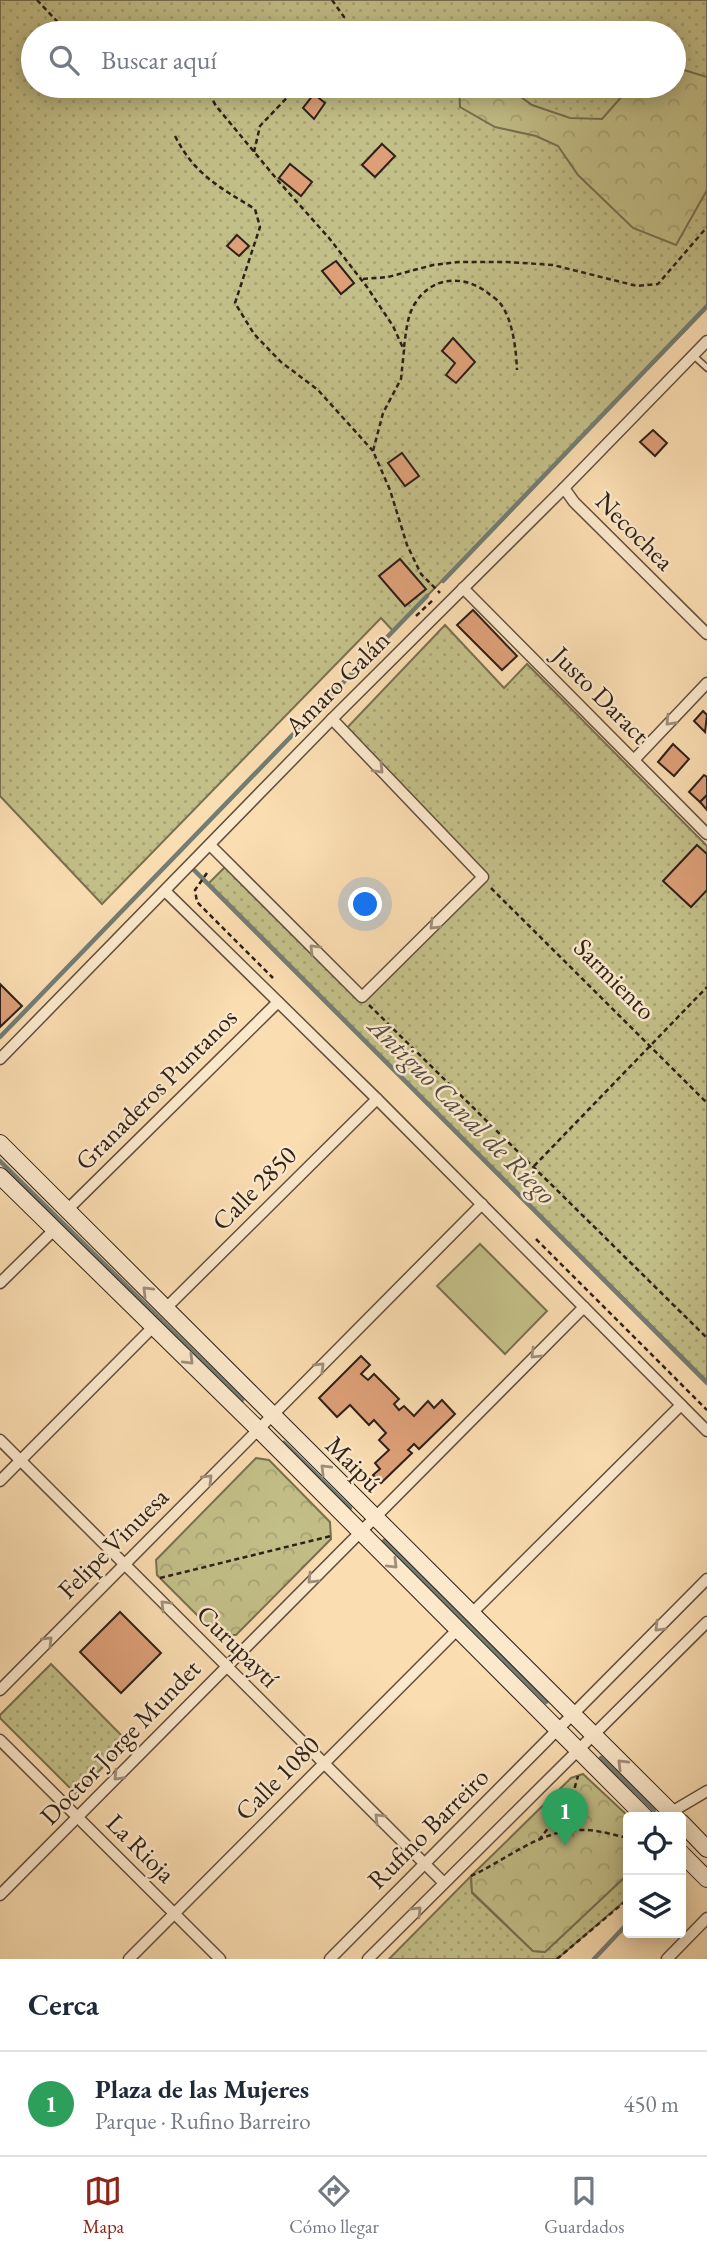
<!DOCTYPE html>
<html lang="es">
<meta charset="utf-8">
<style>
:root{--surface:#fff;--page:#f2f2f3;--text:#1f2937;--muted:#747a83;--line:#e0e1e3;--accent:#8f2418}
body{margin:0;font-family:"EB Garamond",serif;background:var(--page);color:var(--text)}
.controls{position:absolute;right:21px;bottom:21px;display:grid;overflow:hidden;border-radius:7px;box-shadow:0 4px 18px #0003}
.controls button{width:63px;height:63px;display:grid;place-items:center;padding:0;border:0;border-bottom:2px solid var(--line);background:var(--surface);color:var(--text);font:35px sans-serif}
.you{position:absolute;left:366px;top:905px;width:24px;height:24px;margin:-18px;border:5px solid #fff;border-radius:50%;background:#1a73e8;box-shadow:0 0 0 10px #1a73e833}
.badge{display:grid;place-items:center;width:46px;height:46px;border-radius:50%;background:var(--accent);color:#fff;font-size:23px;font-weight:700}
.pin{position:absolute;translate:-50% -58px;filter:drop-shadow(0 2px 4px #0008)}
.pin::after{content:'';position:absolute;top:37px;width:24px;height:21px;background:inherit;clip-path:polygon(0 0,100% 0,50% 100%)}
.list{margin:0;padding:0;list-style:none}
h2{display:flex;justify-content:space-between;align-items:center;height:91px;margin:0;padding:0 28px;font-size:30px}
h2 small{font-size:23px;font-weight:400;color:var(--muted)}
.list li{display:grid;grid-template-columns:46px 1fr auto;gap:21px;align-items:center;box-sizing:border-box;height:105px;padding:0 28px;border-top:2px solid var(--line)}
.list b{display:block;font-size:26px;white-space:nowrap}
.list p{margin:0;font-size:23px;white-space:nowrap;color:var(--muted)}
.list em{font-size:23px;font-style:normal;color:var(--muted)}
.icon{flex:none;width:38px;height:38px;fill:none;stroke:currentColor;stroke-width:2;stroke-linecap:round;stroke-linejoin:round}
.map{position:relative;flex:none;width:707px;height:1959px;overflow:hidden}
.search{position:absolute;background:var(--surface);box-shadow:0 4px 18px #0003;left:21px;right:21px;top:21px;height:77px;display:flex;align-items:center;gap:18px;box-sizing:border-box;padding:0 24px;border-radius:38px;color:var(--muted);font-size:26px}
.sheet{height:196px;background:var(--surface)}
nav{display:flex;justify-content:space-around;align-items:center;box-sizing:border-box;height:98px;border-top:2px solid var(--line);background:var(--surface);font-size:19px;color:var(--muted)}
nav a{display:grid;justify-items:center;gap:4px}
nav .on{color:var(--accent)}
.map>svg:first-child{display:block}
.grass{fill:url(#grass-dots);stroke:#797050;stroke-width:2;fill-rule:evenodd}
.forest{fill:url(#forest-crowns);stroke:#797050;stroke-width:2}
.garden{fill:#c3bf88;stroke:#797050;stroke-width:2}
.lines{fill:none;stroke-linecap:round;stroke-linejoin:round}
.stream{stroke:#727d74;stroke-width:4.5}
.building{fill:#dd9f78;stroke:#2f2018;stroke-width:2}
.lane-casing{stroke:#624f3e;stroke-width:8}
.street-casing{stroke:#624f3e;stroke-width:13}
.secondary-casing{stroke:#2f2018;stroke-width:18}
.path{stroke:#2f2018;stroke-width:2.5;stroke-dasharray:5 3.5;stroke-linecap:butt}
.lane{stroke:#fce9cc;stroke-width:5}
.street{stroke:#fce9cc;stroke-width:10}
.secondary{stroke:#fce9cc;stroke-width:16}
.oneway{stroke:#a08f7b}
.labels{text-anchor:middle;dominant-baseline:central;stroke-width:5;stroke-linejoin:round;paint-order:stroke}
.street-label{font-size:26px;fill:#2f2018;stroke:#fce9cc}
.water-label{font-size:28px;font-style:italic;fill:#514e46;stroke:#fce9cc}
</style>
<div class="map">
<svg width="707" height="1959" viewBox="0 0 707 1959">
<defs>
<pattern id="grass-dots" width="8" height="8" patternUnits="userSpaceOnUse" patternTransform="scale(1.75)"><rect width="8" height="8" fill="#c3bf88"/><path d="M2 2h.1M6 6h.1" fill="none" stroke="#a8a475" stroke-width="1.8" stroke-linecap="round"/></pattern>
<pattern id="forest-crowns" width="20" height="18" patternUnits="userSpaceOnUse" patternTransform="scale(1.75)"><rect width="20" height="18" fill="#c3bf88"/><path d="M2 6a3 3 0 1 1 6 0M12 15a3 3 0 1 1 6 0" fill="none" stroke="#a8a475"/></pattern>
</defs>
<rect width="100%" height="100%" fill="#faddb1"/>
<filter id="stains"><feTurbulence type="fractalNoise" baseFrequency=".00286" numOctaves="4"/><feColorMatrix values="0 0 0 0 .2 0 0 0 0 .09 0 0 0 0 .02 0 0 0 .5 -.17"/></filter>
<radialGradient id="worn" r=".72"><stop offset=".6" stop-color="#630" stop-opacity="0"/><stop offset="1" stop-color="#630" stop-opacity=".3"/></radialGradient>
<g class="grass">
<path d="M0 0H707V308L393 631 381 618 102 904 0 796ZM33 33H674V86H33Z"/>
<polygon points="445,625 504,688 527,664 707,846 707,1381 208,884 228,864 362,997 482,877 343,732"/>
<polygon points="51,1664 128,1742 76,1794 0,1718 0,1715"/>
<polygon points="628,1874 628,1898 557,1959 389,1959 471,1876 472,1893 533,1951 545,1952"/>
</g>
<g class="forest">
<polygon points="674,67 707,77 707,190 676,245 633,228 578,175 558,146 536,136 495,127 460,107 459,86 506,86 532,105 570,118 602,119 631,86 674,86"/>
<polygon points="256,1458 269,1460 330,1522 331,1539 236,1635 216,1634 157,1575 156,1560"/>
<polygon points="583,1774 629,1817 628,1874 545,1952 533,1951 472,1892 471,1876 571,1778"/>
</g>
<polygon class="garden" points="480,1244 547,1311 505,1354 437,1286"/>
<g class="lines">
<g class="stream">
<polyline points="443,581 707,306"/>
<polyline points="190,866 707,1383"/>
<polyline points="0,1037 427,596"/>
<polyline points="0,1161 242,1400"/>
<polyline points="284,1443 350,1508"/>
<polyline points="384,1541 546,1702"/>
<polyline points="601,1758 654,1810"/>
<polyline points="594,1959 628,1923"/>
</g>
</g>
<g class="building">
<polygon points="314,94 325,103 314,119 303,108"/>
<polygon points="382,144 395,156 375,177 362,165"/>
<polygon points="290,164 312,182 301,196 279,178"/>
<polygon points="237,235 249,246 239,256 227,246"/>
<polygon points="336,261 354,283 341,294 322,271"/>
<polygon points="453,338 475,362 456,383 446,375 455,363 442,351"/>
<polygon points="653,430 667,443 655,456 640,442"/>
<polygon points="402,453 419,476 405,486 388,463"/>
<polygon points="400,559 426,589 405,606 379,576"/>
<polygon points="473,610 517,656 502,670 457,625"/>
<polygon points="703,711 707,715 705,732 694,721"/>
<polygon points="673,744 689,759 674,776 658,762"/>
<polygon points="704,775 707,777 707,795 700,802 689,792"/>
<polygon points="707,795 707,810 700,802"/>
<polygon points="697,845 707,854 707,890 691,907 663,881"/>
<polygon points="0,984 22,1006 0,1027"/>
<polygon points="361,1356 370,1365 361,1374 368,1380 374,1374 399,1399 394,1404 399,1410 404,1406 414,1416 428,1401 434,1408 442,1400 455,1414 419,1449 414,1444 408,1450 412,1453 381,1483 373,1475 380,1469 375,1463 389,1450 379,1440 386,1433 374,1420 369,1425 350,1405 337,1417 319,1398"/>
<polygon points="120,1612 161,1653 121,1693 80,1652"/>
</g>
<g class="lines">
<defs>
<polyline id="lane" points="693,355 707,368"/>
<g id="street">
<polyline points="564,488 574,502 707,634"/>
<polyline points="463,588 707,834"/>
<polyline points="634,760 707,683"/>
<polyline points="210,845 362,997 483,877 332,719"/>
<polyline points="165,891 377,1099 707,1431"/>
<polyline points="0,1059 332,719 564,488 707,341"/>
<polyline points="67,1210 278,1002"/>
<polyline points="0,1283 55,1229"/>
<polyline points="165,1309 377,1099"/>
<polyline points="0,1440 444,1883"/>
<polyline points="0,1481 154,1326"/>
<polyline points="471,1614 681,1405"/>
<polyline points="0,1690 482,1204"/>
<polyline points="0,1740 220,1959"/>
<polyline points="663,1817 707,1791"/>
<polyline points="0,1895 584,1307"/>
<polyline points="129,1959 458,1629"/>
<polyline points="330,1959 707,1579"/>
<polyline points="368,1959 707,1622"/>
<polyline points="667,1959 707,1918"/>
</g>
<g id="secondary">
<polyline points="0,1143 676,1817"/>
<polyline points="0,1176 258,1429 645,1817"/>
<polyline points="681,1822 707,1849"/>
<polyline points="681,1853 707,1879"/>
</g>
</defs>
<use href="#lane" class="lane-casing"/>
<use href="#street" class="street-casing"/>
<use href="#secondary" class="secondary-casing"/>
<g class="path">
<polyline points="37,0 68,33"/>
<polyline points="332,0 344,17 340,33"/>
<polyline points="205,86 216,106 280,183 329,238 367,287 393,326 404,350 401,379 383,413 373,451 390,490 407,545 421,574 440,593"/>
<path d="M175 136C195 175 219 187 255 209L260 227 235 303 254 334 281 362 318 390 373 451"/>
<polyline points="254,152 260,126 298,86"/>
<polyline points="363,279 388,277 433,265 458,262 508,262 553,265 637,286 658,284 707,227"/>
<path d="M404 347C406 333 407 317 414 305 431 276 463 274 488 293 491 296 497 299 500 303 513 320 516 349 517 370"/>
<polyline points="416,616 434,599"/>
<polyline points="207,873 195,890 197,902 273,978"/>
<polyline points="491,888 707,1103"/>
<polyline points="369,1005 707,1338"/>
<polyline points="534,1166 707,987"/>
<polyline points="536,1239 707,1410"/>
<polyline points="160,1578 331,1536"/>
<polyline points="571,1830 572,1797 578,1776"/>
<polyline points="539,1840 571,1798"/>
<path d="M471 1876C506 1860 540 1830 580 1830 596 1829 613 1835 628 1838"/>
<polyline points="557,1959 628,1899"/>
</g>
<use href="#lane" class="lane"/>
<use href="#street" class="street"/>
<use href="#secondary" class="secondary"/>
</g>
<defs><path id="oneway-chevron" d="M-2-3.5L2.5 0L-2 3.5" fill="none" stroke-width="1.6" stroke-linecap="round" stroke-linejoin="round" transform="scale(1.75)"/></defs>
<g class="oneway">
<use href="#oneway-chevron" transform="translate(670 721) rotate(133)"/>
<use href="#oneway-chevron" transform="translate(379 769) rotate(46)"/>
<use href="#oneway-chevron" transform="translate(434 925) rotate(135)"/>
<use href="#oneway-chevron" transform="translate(314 949) rotate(-135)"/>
<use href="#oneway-chevron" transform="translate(147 1291) rotate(-135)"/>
<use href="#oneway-chevron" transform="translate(535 1354) rotate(135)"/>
<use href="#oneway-chevron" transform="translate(189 1360) rotate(45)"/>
<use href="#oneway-chevron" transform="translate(320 1367) rotate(-45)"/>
<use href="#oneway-chevron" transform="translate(325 1469) rotate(-135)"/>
<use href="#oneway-chevron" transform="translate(208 1479) rotate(-45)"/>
<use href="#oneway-chevron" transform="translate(393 1564) rotate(45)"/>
<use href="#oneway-chevron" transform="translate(312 1579) rotate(135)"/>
<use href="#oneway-chevron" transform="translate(165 1605) rotate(-135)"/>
<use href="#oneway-chevron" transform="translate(659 1627) rotate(135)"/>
<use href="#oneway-chevron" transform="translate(48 1641) rotate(-45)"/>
<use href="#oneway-chevron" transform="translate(622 1764) rotate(-135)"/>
<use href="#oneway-chevron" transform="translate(118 1776) rotate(134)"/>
<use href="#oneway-chevron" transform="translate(379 1818) rotate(-135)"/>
<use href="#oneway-chevron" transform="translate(417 1911) rotate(-45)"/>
</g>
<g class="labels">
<g class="street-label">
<text transform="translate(635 531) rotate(45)">Necochea</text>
<text transform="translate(337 683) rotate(-45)">Amaro Galán</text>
<text transform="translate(601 695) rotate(45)">Justo Daract</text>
<text transform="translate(615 979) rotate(45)">Sarmiento</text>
<text transform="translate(156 1089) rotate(-45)">Granaderos Puntanos</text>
<text transform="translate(254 1188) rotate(-45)">Calle 2850</text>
<text transform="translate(354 1464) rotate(45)">Maipú</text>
<text transform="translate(113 1543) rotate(-45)">Felipe Vinuesa</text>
<text transform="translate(238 1646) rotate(45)">Curupaytí</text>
<text transform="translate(120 1742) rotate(-46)">Doctor Jorge Mundet</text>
<text transform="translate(277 1778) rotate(-45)">Calle 1080</text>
<text transform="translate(428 1828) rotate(-45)">Rufino Barreiro</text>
<text transform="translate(141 1848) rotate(45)">La Rioja</text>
</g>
<g class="water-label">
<text transform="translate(463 1110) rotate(45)">Antiguo Canal de Riego</text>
</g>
</g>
<rect width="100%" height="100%" filter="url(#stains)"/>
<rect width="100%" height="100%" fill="url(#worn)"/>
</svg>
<div class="controls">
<button><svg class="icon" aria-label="locate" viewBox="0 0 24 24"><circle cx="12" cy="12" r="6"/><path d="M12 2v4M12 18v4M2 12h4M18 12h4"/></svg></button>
<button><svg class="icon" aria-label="layers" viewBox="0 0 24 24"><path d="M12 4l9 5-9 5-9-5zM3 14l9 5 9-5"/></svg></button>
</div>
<div class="you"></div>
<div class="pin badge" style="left:565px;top:1846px;background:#2e9e5b">1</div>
<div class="search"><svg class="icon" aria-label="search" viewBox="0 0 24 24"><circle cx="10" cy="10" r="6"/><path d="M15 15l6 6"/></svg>Buscar aquí</div>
</div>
<section class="sheet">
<h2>Cerca<small></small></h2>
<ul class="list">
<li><span class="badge" style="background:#2e9e5b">1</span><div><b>Plaza de las Mujeres</b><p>Parque · Rufino Barreiro</p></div><em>450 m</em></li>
</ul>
</section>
<nav>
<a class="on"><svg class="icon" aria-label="map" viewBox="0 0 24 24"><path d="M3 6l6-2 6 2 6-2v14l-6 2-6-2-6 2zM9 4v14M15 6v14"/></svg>Mapa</a>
<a><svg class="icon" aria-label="directions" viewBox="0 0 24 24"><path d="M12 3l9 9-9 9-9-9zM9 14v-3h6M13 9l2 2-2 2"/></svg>Cómo llegar</a>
<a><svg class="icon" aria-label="saved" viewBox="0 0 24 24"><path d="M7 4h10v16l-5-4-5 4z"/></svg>Guardados</a>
</nav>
